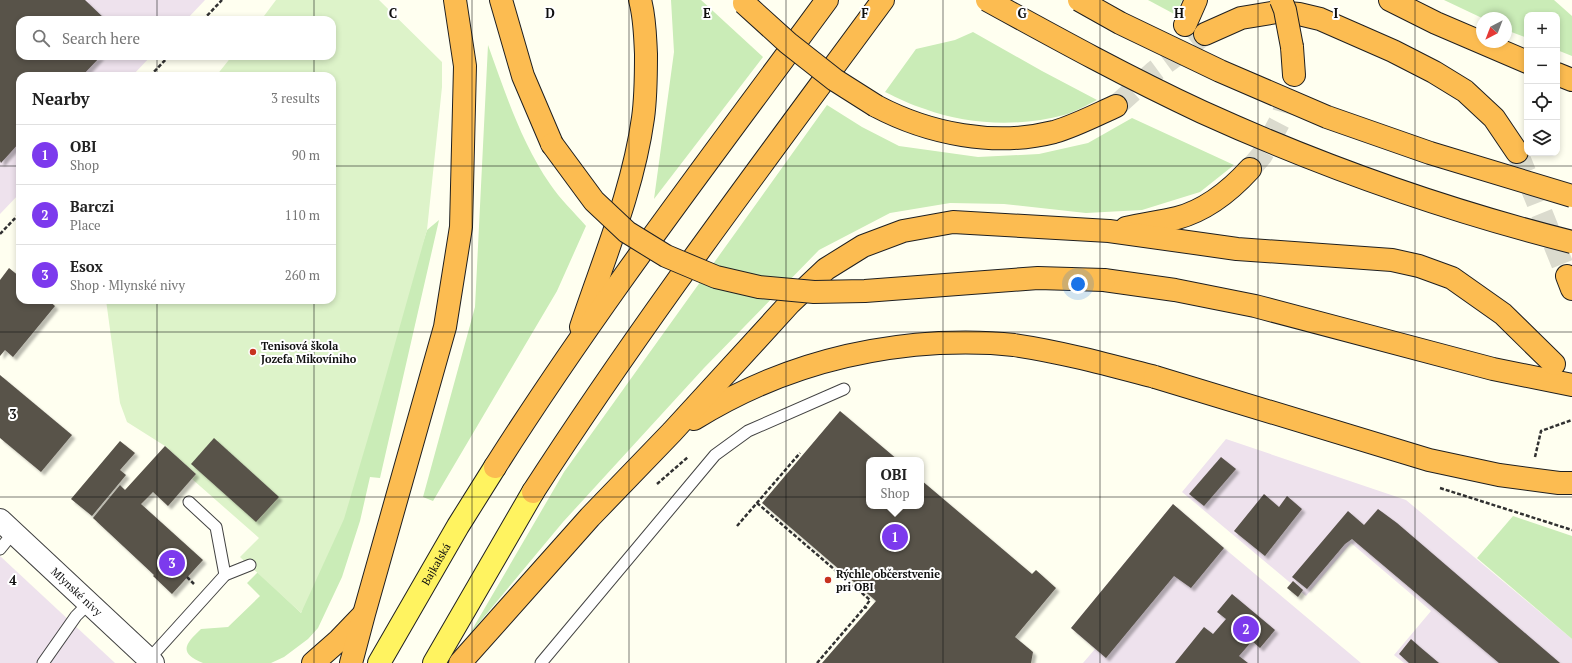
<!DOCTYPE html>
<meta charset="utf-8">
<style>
:root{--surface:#fff;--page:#f2f2f2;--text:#222;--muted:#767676;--line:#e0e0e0;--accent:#7c3aed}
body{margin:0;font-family:"PT Serif",serif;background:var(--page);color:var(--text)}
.controls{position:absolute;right:12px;top:12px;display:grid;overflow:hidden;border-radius:8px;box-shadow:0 2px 6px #0003}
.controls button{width:36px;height:36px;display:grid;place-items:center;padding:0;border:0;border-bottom:1px solid var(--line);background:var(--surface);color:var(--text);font:20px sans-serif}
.compass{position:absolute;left:1476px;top:12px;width:36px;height:36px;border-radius:50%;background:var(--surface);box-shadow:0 2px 6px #0003;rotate:222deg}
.you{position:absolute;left:1078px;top:284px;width:14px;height:14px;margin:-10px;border:3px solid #fff;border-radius:50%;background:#1a73e8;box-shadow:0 0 0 6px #1a73e833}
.badge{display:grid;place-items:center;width:26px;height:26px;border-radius:50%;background:var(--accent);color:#fff;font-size:13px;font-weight:700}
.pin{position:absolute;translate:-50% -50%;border:2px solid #fff;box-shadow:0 1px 4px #0006}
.popup{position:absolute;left:866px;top:457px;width:58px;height:52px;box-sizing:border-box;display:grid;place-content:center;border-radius:8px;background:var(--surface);filter:drop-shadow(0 1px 3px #0005);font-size:13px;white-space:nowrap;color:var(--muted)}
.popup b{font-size:15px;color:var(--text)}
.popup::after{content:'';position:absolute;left:50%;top:100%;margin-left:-8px;border:8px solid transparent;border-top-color:var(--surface)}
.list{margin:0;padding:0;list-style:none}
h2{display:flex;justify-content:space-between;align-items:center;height:52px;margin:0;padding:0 16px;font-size:17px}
h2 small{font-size:13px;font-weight:400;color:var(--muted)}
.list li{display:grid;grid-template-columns:26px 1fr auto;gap:12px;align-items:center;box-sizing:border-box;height:60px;padding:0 16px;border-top:1px solid var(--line)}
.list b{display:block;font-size:15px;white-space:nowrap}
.list p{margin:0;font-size:13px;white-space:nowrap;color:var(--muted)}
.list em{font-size:13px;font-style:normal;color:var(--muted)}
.icon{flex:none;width:22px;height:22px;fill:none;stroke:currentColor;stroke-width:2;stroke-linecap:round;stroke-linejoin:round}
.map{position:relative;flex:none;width:1572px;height:663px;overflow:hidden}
.search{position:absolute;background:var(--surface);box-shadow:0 2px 6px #0003;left:16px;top:16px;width:320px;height:44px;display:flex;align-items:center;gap:10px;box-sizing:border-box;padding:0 14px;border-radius:12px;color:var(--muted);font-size:15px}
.panel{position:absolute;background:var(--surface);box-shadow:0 2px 6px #0003;left:16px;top:72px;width:320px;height:232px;border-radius:12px}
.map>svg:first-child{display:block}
.industrial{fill:#eee2ed}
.green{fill:#caecb7}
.pitch{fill:#ddf3c9}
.building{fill:#58524a;filter:url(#shadow)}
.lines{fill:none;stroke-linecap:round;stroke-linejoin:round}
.highway-tunnel{stroke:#dbdbce;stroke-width:22;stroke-dasharray:22 11;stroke-linecap:butt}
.lane-casing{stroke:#424242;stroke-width:13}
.street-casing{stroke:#424242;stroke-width:24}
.primary-casing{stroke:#202020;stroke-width:24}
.highway-casing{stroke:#202020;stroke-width:24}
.path{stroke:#313131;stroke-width:2.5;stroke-dasharray:4 2;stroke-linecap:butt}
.lane{stroke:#fff;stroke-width:11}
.street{stroke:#fff;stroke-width:22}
.primary{stroke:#fff360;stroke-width:22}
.highway{stroke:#fcbc51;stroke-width:22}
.highway-bridge-casing{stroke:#202020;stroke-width:24;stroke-linecap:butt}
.highway-bridge{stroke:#fcbc51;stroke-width:22}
.grid{fill:none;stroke:#0f0f0f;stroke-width:1;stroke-opacity:0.55}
.poi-dot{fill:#c7321e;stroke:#fff;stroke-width:1.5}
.labels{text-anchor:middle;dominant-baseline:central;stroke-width:4;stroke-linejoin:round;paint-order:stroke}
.poi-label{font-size:11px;font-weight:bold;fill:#0f0f0f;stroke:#fff;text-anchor:start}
.street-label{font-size:11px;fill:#0f0f0f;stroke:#fff}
.grid-label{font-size:13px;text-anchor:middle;font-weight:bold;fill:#0f0f0f;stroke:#fff;stroke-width:4;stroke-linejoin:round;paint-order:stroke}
</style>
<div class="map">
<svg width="1572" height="663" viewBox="0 0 1572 663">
<defs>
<filter id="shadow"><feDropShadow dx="3.5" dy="3.5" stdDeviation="1" flood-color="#0004"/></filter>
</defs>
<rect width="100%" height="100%" fill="#fffff0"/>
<g class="industrial">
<polygon points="0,0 205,0 186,20 20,20 20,56 151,56 132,76 20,76 20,193 0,214"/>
<polygon points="1226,439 1406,500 1572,639 1572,663 1404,663 1394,655 1431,611 1351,543 1306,596 1182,492"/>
<polygon points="1173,504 1224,548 1361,663 1083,663 1095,649 1071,628"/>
<polygon points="0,556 115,663 0,663"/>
</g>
<g class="green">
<polygon points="671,0 701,0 763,57 654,199 674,52"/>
<polygon points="1148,0 1182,0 1176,15"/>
<polygon points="1444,0 1554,0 1572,16 1572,56 1557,50 1557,15 1527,15 1527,38 1506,30 1506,18 1482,18"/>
<path d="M973 32 1042 71 1097 100C1087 105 1075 112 1064 115 1020 127 967 125 925 109 911 105 898 98 885 92L916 49 955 40Z"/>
<path d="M488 45C505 92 521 142 550 184 560 199 574 212 586 226L557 291 433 501 423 497 475 307Z"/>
<polygon points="827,105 862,127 899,146 978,157 1039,154 1088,143 1132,118 1234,165 1200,192 1142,210 1086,213 1004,204 950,203 890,213 819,250 704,368 563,522 469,635 564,472"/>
<path d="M439 220 380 478 370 477 360 521 342 577 318 628 308 639 284 657 271 663H203C178 653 185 644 201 629L228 627 260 596 247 583 258 572 301 613 427 230Z"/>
<polygon points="1513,516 1572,536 1572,639 1477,558"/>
</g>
<polygon class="pitch" points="276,0 379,0 442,62 442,87 427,230 378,404 344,519 301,613 240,557 259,538 192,479 196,474 165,446 127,422 120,403 106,300 332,300 332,76 216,76 232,56 332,56 332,20 261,20"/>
<g class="building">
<polygon points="0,0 85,0 106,20 20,20 20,56 101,56 82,76 20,76 20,142 1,163 0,161"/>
<polygon points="9,268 20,277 20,300 48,300 55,306 13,357 5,350 0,356 0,280"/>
<polygon points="0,375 72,435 41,472 0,438"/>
<polygon points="840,411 898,460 869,460 869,506 921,506 921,480 1032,574 1036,570 1056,588 1015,637 1033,652 1031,663 822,663 876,601 762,503"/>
<polygon points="214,438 279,497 256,522 191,464"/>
<polygon points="120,441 135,453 120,470 126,475 92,516 71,499"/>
<polygon points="165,446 196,474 168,506 153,492 141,504 203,560 172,594 153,576 154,575 93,518 120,485 125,490"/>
<polygon points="1221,457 1236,469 1204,506 1189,494"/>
<polygon points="1264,494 1279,507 1287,496 1302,509 1265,556 1234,531"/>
<polygon points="1173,504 1224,548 1191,588 1174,576 1106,658 1071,628"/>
<polygon points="1378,509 1397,523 1560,663 1499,663 1352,539 1345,544 1307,589 1292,577 1348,511 1364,525"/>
<polygon points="1293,581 1303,590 1298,597 1287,588"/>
<polygon points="1232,594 1275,630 1260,648 1252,641 1239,656 1248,663 1175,663 1204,627 1213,634 1226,619 1217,612"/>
<polygon points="1411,639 1420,647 1439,663 1409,663 1399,654"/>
</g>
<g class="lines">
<g class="highway-tunnel">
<polyline points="1116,106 1155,71 1205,34"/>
<polyline points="1517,152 1567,276"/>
<polyline points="1250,169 1262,155 1282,117 1294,75"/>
</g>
<defs>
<g id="lane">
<polyline points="189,502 216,527 225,575"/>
<polyline points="0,549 13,533"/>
<polyline points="149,659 225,575 250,565"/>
<polyline points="43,663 76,616 89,603"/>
<polyline points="541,663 715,455 748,431 844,389"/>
</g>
<g id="street">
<path id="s1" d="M0 520 153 663"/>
</g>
<g id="primary">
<path id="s2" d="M379 663 458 526 495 467"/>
<polyline points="434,663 533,492"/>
</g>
<g id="highway">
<polyline points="501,0 523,76 552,144"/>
<polyline points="1390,0 1436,23 1527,62"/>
<polyline points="1185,25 1196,0"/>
<polyline points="1205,34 1241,18 1277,12 1299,14 1320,19 1393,51 1434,72 1465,91 1494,118 1517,152"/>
<polyline points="1292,47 1294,75"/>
<polyline points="1557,74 1572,80"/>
<path d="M876 106C929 134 995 147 1054 132 1075 126 1096 115 1116 106"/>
<path d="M1126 228C1143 224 1161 222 1177 218 1207 210 1230 191 1250 169"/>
<polyline points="1567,276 1572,289"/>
<polyline points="1104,280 1175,290 1255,306 1493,369 1572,385"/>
<path d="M581 327C604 258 633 190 643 118 646 97 646 75 646 54 645 35 645 18 640 0"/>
<path d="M694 419C768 373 851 348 939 343 964 342 989 342 1014 345 1062 352 1109 365 1155 377"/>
<path d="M495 467C597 306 714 154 827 0"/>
<path d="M533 492C642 323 764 162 883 0"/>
<polyline points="313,663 338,641 363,615"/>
<polyline points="351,663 364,614 445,327 461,227 465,66 455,0"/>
<polyline points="460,663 590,517 672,432 790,303 826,269 863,246 903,231 953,222 1109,231 1237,249 1392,260 1419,266 1452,278 1503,314 1554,364"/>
</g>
</defs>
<use href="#lane" class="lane-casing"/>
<use href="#street" class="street-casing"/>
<use href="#primary" class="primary-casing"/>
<use href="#highway" class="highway-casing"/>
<g class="path">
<polyline points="203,20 222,0"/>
<polyline points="150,76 169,56"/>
<polyline points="0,234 20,213"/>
<polyline points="1535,457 1541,431 1572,420"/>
<polyline points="657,484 688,457"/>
<polyline points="1440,488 1572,530"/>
<polyline points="757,503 870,600 865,607"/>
<polyline points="737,526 800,453"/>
<polyline points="187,577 194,584"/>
<polyline points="817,663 865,607 868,609"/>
</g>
<use href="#lane" class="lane"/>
<use href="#street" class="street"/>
<use href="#primary" class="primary"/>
<use href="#highway" class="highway"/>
<defs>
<g id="highway-bridge">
<path d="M987 0C1058 39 1129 78 1202 112 1321 166 1445 210 1572 242"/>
<polyline points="1079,0 1120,23 1220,71 1327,117 1430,153 1572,196"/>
<polyline points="1281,0 1285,10 1292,47"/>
<polyline points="744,3 788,43 835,80 876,106"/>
<polyline points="552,144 594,201 627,232 666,256 716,277 759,287 814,292 865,291 1038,278 1104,280"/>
<polyline points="1155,377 1429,460 1499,475 1559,483 1572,483"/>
</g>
</defs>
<use href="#highway-bridge" class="highway-bridge-casing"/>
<use href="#highway-bridge" class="highway-bridge"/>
</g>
<path class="grid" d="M157 0V20M314 0V20M472 0V663M629 0V663M786 0V663M943 0V663M1100 0V663M1258 0V663M1415 0V663M157 56V76M314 56V76M0 166H20M332 166H1572M157 300V663M314 300V663M0 332H1572M0 497H1572"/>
<g class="poi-dot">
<circle cx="253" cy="352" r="4"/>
<circle cx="828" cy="580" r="4"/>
</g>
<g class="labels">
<g class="poi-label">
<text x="261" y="346">Tenisová škola<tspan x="261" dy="13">Jozefa Mikovíniho</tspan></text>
<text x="836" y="574">Rýchle občerstvenie<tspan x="836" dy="13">pri OBI</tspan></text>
</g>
<g class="street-label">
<text stroke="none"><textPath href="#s2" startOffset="114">Bajkalská</textPath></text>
<text stroke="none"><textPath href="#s1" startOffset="105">Mlynské nivy</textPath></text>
</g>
</g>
<g class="grid-label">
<text x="393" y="18">C</text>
<text x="550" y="18">D</text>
<text x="707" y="18">E</text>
<text x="865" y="18">F</text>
<text x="1022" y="18">G</text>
<text x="1179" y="18">H</text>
<text x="1336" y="18">I</text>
<text x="13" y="419">3</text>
<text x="13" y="585">4</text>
</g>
</svg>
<div class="controls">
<button>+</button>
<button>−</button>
<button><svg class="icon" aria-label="locate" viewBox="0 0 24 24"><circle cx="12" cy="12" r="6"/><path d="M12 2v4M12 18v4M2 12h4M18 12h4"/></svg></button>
<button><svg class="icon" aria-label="layers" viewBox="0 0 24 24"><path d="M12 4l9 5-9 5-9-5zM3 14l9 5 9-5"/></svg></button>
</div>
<svg class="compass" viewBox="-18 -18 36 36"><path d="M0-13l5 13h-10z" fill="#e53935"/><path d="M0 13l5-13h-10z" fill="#767676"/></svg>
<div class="you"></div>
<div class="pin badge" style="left:895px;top:537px">1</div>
<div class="popup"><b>OBI</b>Shop</div>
<div class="pin badge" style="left:1246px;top:629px">2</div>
<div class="pin badge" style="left:172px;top:563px">3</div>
<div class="search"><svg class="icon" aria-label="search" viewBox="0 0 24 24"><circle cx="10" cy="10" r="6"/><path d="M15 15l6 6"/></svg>Search here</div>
<section class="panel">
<h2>Nearby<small>3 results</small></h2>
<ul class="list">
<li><span class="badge">1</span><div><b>OBI</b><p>Shop</p></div><em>90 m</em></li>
<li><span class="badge">2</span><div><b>Barczi</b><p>Place</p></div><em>110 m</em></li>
<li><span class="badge">3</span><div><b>Esox</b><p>Shop · Mlynské nivy</p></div><em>260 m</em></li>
</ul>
</section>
</div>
